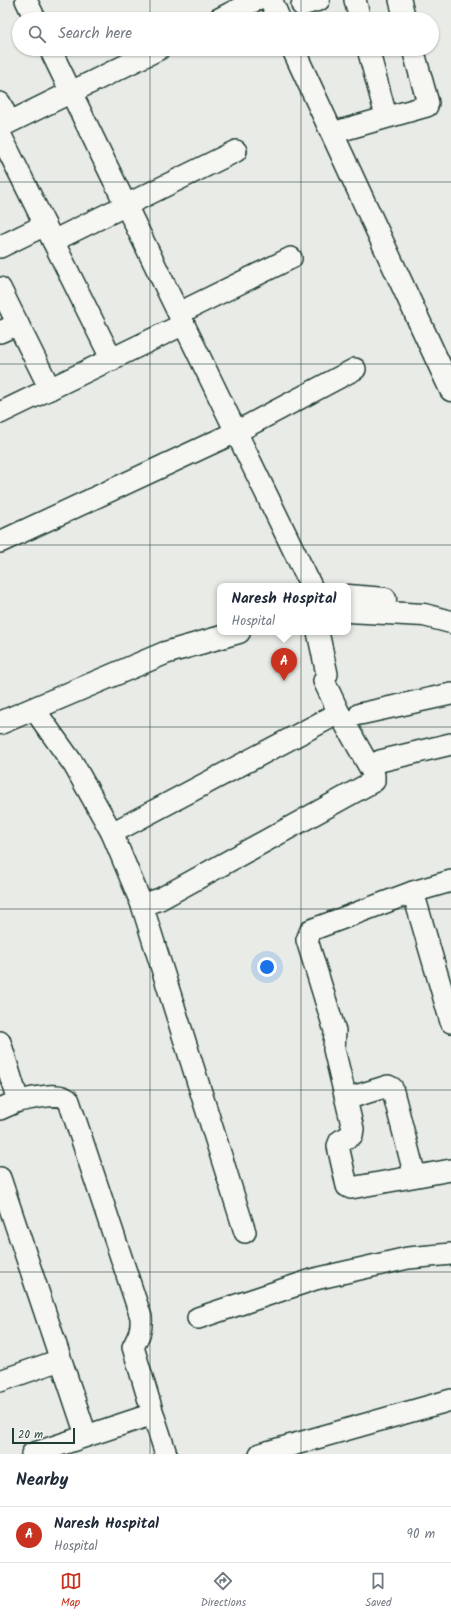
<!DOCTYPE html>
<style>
:root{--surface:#fff;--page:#f2f2f3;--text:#1f2937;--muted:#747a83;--line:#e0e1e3;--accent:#c8321e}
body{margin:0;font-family:Kalam,sans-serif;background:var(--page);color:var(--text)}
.scale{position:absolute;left:12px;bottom:10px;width:63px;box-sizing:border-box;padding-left:4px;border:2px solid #1f3d34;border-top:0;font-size:11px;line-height:14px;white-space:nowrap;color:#1f3d34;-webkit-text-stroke:3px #f6f6f2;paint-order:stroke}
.you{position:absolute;left:267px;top:967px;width:14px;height:14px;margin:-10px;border:3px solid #fff;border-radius:50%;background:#1a73e8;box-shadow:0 0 0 6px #1a73e833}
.badge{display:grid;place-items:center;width:26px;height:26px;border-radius:50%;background:var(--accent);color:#fff;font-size:13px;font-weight:700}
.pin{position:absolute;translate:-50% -33px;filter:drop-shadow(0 1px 2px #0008)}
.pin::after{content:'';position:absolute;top:21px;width:14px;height:12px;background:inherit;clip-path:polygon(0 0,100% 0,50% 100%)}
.popup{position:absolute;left:217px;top:583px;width:134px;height:52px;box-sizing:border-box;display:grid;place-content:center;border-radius:8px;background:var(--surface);filter:drop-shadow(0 1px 3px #0005);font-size:13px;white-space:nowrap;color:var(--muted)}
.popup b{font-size:15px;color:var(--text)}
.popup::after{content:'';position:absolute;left:50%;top:100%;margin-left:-8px;border:8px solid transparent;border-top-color:var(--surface)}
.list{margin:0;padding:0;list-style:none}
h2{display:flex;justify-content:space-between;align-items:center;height:52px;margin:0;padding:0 16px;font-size:17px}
h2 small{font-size:13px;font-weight:400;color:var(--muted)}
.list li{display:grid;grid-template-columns:26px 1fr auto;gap:12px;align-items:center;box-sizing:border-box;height:56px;padding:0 16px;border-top:1px solid var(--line)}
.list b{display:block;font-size:15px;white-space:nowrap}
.list p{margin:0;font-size:13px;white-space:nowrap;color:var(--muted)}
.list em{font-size:13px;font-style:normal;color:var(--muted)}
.icon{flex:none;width:22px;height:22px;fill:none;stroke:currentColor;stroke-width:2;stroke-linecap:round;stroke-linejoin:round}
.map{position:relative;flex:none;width:451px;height:1454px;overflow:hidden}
.search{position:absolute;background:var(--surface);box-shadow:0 1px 3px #0004;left:12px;right:12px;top:12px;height:44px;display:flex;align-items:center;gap:10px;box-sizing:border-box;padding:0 14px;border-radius:22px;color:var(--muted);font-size:15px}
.sheet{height:108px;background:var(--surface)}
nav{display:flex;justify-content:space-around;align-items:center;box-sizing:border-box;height:56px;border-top:1px solid var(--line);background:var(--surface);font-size:11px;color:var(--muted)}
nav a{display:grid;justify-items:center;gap:2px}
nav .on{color:var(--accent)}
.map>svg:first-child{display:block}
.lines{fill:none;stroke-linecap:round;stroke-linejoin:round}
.minor-casing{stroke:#1f3d34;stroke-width:24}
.tertiary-casing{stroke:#1f3d34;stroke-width:25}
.secondary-casing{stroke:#1f3d34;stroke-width:25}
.minor{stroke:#f6f6f2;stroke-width:21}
.tertiary{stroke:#f6f6f2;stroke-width:22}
.secondary{stroke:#f6f6f2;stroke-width:22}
.grid{fill:none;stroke:#1f3d34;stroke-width:1;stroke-opacity:0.55}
</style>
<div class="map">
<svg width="451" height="1454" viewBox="0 0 451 1454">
<rect width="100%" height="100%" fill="#e9ebe7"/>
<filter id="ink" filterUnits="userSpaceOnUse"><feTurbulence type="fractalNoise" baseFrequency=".025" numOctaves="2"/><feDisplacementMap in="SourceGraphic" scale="8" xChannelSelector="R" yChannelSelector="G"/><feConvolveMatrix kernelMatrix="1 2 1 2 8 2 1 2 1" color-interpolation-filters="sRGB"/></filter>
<g filter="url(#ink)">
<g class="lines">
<defs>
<g id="minor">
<polyline points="26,0 35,19"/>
<polyline points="355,0 360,19"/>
<polyline points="400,0 405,19"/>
<polyline points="302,5 319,0"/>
<polyline points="219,19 256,0"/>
<polyline points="50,49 311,586"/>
<polyline points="368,49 386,116"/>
<polyline points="0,103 9,122"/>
<polyline points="0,127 159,49"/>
<polyline points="332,133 427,106 428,103 413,49"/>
<polyline points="0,134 112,360"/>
<polyline points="53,241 236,151"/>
<polyline points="0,247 45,225"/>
<polyline points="0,288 50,389"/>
<polyline points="179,313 291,258"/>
<polyline points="0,332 18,324"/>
<polyline points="0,413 184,324"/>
<polyline points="0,542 236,432 355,369"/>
<polyline points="34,709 74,765 112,833 142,905 245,1232"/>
<polyline points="360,714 451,694"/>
<polyline points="380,761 451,744"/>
<polyline points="112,833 339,713"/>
<polyline points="451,881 413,892 451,1022"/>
<polyline points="413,892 311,930 307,940 335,1031 334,1049 353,1129 352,1135 340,1141 338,1146 347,1186 351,1188 451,1170"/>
<polyline points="142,905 160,899 374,781 374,775 339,713 324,681 327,674 318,632"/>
<polyline points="0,1042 18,1101 0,1109"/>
<polyline points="346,1099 388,1086 392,1088 415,1176"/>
<path d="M18 1101C31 1099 61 1090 69 1101L141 1317C142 1329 139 1336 133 1347L153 1414"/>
<polyline points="0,1178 86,1435"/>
<polyline points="198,1318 315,1279 408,1258 451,1254"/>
<polyline points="0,1381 60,1360"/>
<polyline points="32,1454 153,1414 166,1454"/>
<polyline points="260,1454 451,1400"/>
</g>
<g id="tertiary">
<polyline points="271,0 279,19"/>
<polyline points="293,49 451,390"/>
</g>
<g id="secondary">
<polyline points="348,596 385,599"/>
<polyline points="348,611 424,615 451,622"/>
<polyline points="0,723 165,653 239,632"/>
</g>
</defs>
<use href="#minor" class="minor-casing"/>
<use href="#tertiary" class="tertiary-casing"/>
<use href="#secondary" class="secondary-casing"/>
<use href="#minor" class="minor"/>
<use href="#tertiary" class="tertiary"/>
<use href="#secondary" class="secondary"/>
</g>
</g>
<path class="grid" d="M150 0V19M301 0V19M150 49V1454M301 49V1454M0 182H451M0 364H451M0 545H451M0 727H451M0 909H451M0 1090H451M0 1272H451"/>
</svg>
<div class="scale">20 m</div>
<div class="you"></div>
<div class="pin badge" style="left:284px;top:681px">A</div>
<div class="popup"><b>Naresh Hospital</b>Hospital</div>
<div class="search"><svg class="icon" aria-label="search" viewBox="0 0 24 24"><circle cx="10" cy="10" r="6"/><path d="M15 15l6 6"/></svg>Search here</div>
</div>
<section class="sheet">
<h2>Nearby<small></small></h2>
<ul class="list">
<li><span class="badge">A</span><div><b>Naresh Hospital</b><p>Hospital</p></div><em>90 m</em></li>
</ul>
</section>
<nav>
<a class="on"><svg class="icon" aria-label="map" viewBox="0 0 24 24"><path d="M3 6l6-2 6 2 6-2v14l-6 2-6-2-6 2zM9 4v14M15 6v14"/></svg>Map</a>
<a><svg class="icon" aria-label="directions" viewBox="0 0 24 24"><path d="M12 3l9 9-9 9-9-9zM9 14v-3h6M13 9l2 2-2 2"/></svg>Directions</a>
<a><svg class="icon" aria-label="saved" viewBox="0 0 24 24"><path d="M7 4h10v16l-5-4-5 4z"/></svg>Saved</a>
</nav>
